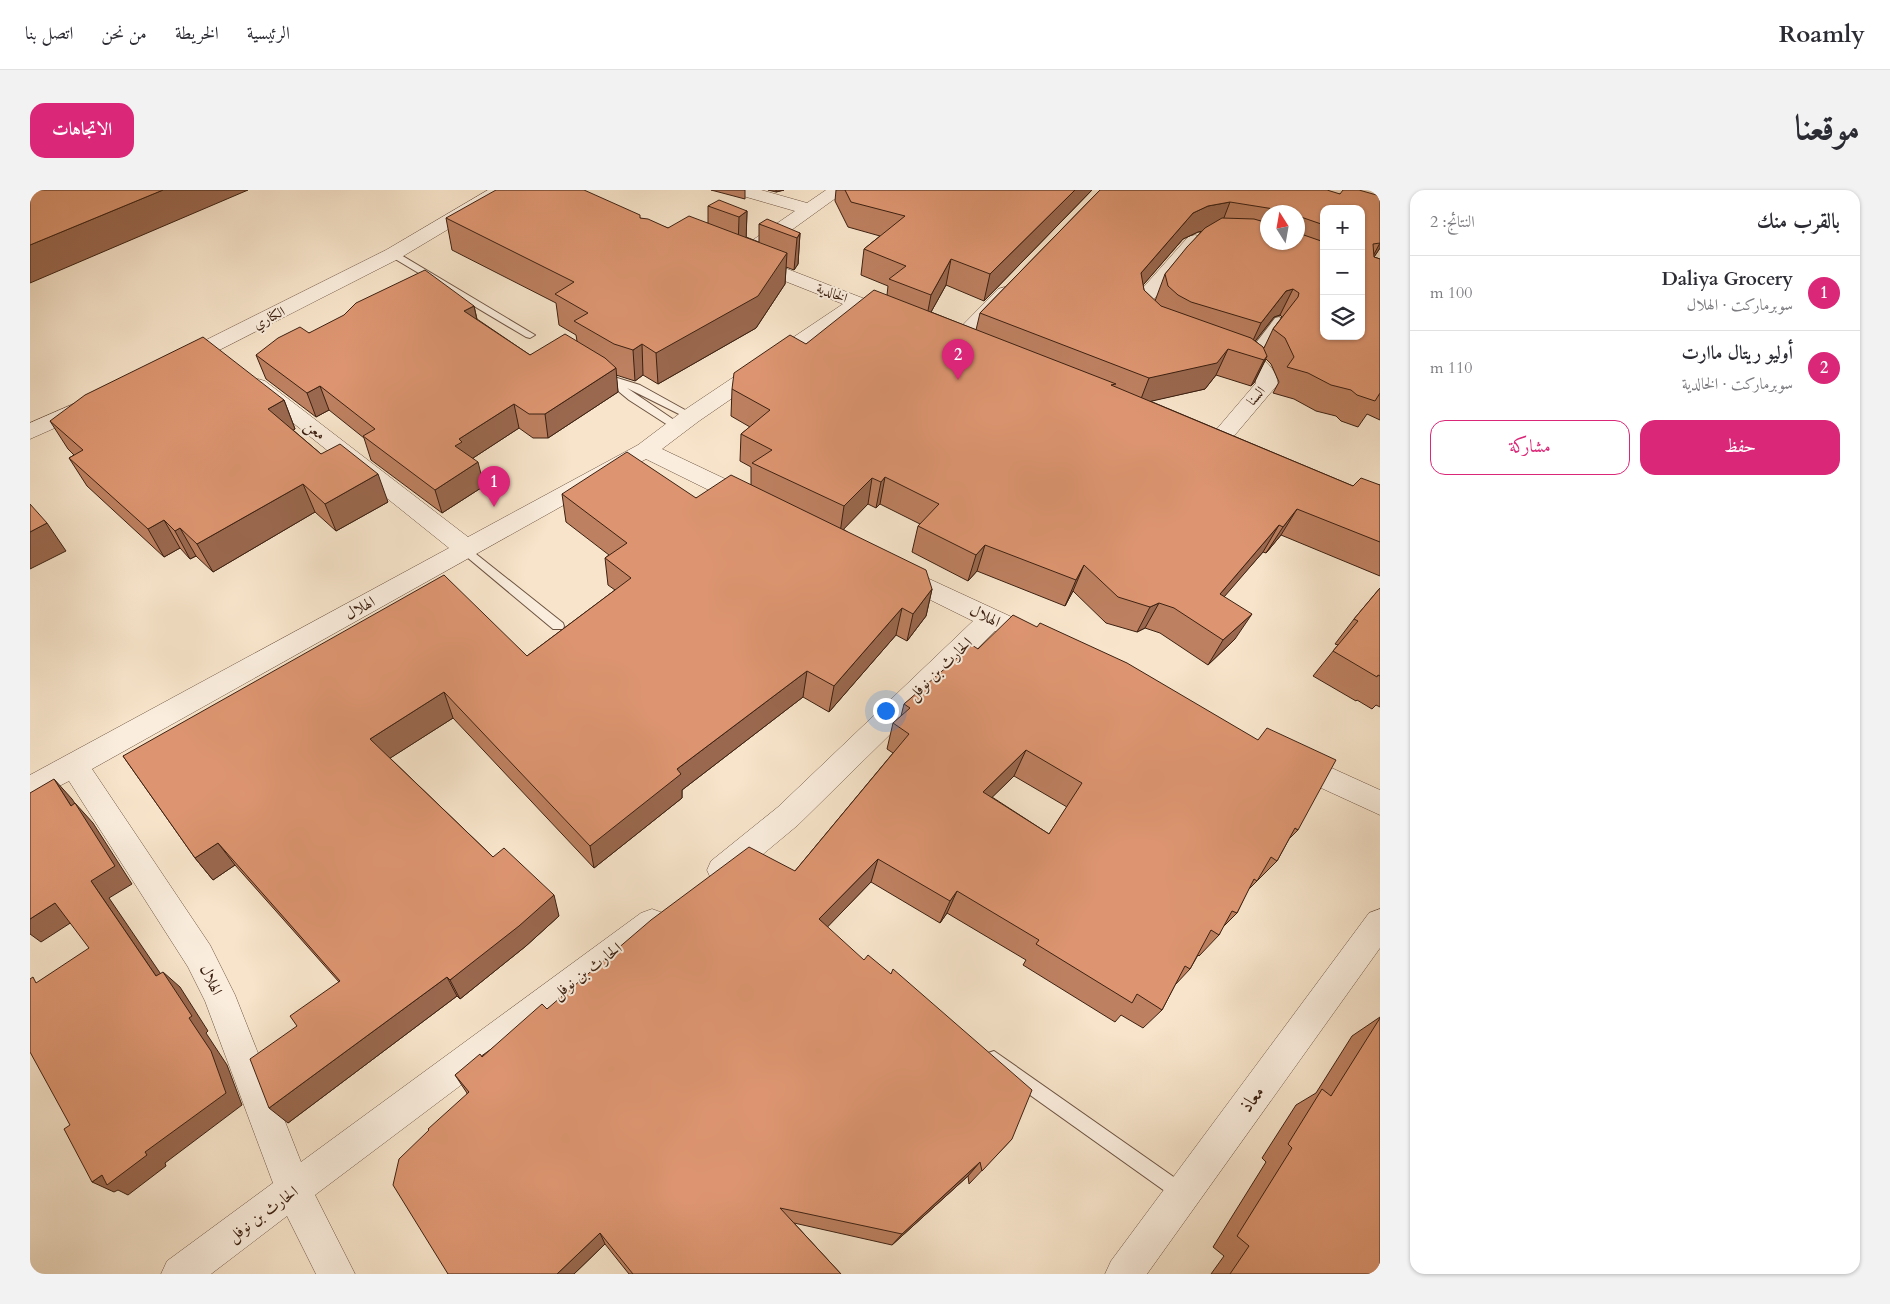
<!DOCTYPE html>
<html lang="ar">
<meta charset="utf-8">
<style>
:root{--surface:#fff;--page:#f2f2f3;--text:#2b2b33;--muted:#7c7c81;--line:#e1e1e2;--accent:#db2777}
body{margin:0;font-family:Cardo,Amiri,serif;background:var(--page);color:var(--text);direction:rtl}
.controls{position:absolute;right:15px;top:15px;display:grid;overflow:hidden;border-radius:10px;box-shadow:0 1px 4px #0004}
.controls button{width:45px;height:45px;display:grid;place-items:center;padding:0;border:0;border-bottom:1px solid var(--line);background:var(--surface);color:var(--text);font:25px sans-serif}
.compass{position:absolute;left:1230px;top:15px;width:45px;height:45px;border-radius:50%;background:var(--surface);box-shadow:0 1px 4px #0004;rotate:349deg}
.you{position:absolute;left:855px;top:520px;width:18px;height:18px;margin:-12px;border:4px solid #fff;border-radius:50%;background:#1a73e8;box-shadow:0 0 0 8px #1a73e833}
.badge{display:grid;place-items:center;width:32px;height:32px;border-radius:50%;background:var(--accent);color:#fff;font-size:16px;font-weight:700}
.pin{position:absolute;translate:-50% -41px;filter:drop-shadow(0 1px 2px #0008)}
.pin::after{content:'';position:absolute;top:26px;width:18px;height:15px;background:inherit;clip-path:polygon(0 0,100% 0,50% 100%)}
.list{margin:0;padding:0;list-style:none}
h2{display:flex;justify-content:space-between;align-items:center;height:65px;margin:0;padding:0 20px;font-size:21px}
h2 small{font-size:16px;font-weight:400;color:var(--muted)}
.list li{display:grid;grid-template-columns:32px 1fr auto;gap:15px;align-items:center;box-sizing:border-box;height:75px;padding:0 20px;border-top:1px solid var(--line)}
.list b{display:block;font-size:19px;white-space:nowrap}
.list p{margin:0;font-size:16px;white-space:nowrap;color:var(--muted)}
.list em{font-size:16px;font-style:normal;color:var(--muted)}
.actions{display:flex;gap:10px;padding:15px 20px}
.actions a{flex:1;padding:11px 0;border:1px solid var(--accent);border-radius:15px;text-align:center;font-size:18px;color:var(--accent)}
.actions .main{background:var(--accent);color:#fff}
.icon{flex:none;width:28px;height:28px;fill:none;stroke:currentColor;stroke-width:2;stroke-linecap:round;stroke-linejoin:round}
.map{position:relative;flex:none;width:1350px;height:1084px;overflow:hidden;direction:ltr;border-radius:15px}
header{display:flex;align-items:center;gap:30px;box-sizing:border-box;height:70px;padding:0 25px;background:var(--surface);border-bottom:1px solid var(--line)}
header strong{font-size:24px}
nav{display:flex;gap:28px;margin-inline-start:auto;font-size:18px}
.intro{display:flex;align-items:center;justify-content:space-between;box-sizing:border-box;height:120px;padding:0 30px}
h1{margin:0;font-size:35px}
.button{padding:12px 22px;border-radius:15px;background:var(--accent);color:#fff;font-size:18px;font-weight:700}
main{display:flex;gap:30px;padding:0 30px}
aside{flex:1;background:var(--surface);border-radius:15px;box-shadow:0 1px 4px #0004}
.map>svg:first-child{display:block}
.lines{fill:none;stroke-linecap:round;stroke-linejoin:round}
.service-casing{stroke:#6c5240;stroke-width:2}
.minor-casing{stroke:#6c5240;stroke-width:1}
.service{fill:#faeddd;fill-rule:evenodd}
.minor{fill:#faeddd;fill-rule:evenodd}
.wall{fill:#bd8060;stroke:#3d2112;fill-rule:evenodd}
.shaded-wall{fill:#9a684e;stroke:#3d2112}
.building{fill:#dc9570;stroke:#3d2112;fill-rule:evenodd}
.labels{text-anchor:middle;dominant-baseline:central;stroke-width:4;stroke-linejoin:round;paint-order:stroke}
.far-street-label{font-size:14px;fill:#3d2112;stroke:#faeddd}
.street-label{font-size:16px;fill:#3d2112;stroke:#faeddd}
.near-street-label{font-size:19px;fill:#3d2112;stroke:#faeddd}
</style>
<header>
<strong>Roamly</strong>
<nav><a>الرئيسية</a><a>الخريطة</a><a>من نحن</a><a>اتصل بنا</a></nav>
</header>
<div class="intro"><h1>موقعنا</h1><a class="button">الاتجاهات</a></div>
<main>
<aside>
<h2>بالقرب منك<small>النتائج: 2</small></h2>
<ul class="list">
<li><span class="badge">1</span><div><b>Daliya Grocery</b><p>سوبرماركت · الهلال</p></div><em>100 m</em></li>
<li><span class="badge">2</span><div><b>أوليو ريتال ماارت</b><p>سوبرماركت · الخالدية</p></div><em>110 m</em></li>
</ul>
<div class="actions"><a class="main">حفظ</a><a>مشاركة</a></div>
</aside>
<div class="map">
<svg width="1350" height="1084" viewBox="0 0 1350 1084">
<rect width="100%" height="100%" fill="#f7e4ca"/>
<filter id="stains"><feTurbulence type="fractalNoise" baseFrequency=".004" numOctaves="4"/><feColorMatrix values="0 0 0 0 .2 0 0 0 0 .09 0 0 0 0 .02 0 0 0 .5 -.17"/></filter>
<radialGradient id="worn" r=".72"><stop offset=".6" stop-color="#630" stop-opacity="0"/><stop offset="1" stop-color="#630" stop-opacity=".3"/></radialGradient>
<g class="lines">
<defs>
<g id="service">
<polygon points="360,62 366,62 505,145 500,148 496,147 360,66"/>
<polygon points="1249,127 1254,130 1253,132 1223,171 1215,171 1215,167 1245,128"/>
<polygon points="574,181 584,187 610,195 666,226 665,228 657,228 597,198 653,236 648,240 644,239 599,210 570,186 570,182"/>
<polygon points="436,356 533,433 534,436 533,439 523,439 432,363 430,360"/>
<polygon points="964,861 1158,997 1161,1003 1158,1009 1152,1012 1146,1009 958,875 956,869 958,863"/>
</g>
<g id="minor">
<polygon points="458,0 480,0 477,4 370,68 158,176 151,177 144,176 141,171 144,166 356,60"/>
<polygon points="703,0 731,0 777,13 796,0 817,0 731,62 717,62 715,58 717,54 765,21 706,4"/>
<path d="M1165 45 1172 47 1174 51 1123 110 1125 123 1136 135 1133 139C1115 144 1101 126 1103 109L1158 47Z"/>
<polygon points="721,65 835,109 849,115 852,119 849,123 842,125 829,121 669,231 632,259 729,305 733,311 729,317 721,319 713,317 616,269 62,579 180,755 205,805 271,972 611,723 622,719 633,723 638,733 633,743 285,1005 325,1084 286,1084 257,1026 181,1084 131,1084 137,1071 243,993 175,811 158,777 39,591 0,611 0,585 419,358 217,196 221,191 228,189 235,191 438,347 608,255 653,221 813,114 714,75 712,71 714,67"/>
<polygon points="975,97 982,99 985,103 982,107 934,156 927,158 920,156 917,152 920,148 968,99"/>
<path d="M1199 156C1221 161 1244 169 1248 194L1193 259 1185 261 1177 259 1174 254 1226 193C1224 170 1199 177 1189 162L1192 158Z"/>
<polygon points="55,209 63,211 66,216 63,221 0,249 0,233"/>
<polygon points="869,375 986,429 990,436 986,443 977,446 965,441 768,635 703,689 692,693 681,689 677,680 681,671 748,617 943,431 860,390 857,384 860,378"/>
<polygon points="1262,560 1350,600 1350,625 1252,580 1248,572 1252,564"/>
<polygon points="1350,719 1350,758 1117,1084 1075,1084 1081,1071 1339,723"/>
</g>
</defs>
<use href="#service" class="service-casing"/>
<use href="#minor" class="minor-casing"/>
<use href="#service" class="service"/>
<use href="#minor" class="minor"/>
</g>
<g class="wall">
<polygon points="681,0 715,0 715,9"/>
<polygon points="738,0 754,0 746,2"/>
<path d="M806 0H1062L954 111 916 95 901 122 946 140 950 123 1070 0 1310 4 1350 6V58L1344 67 1350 69V230L1337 224 1328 237 1311 231 1306 226 1286 221 1264 209 1243 203 1249 192 1241 174 1236 169 1224 193 1221 196 1186 185 1175 199 1120 211 1323 296 1350 295V386L1251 345 1236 363 1233 362 1194 406 1205 449 1178 475 1130 443 1115 438 1107 442 1076 433 1043 401 1035 416 947 381 938 391 882 362 888 336 890 334 850 314 846 318 838 314 813 339 902 399 896 426 877 451 866 445 799 522 773 507 652 600V608L564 678 423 528 360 568 463 667 529 726 496 756 430 809 427 806 258 933 267 836 309 792 205 675 183 690 165 668 93 566 497 466 585 400 578 395 575 368 579 365 536 332 532 304 666 308 721 295V277L710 271 711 244 720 237 701 226 702 199 857 105 858 96 831 85 834 59 850 46 818 37 805 11ZM1294 19H1331L1294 146ZM1238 22H1268V52H1238ZM1168 42H1171L1135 84 1125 111 1114 100 1113 95 1153 49ZM1250 125 1252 127 1243 139 1234 158 1225 151 1244 127Z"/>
<polygon points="678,16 717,21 716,47 729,52 729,34 770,43 768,74 764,80 756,77 755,94 726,138 628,194 613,185 605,191 586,185 588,202 518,248 503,248 489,238 443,268 454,296 412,323 341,270 334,248 299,220 286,227 236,189 226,165 279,143 444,116 447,129 500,165 547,151 546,145 529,135 526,113 422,60 416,28 610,28 638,38 678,33"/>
<polygon points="254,210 265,239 263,240 291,264 358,312 306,341 285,322 183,382 166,366 160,369 150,358 134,367 57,296 39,268 44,265 38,259 20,231"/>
<polygon points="1350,398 1350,517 1346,515 1342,519 1327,510 1326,511 1283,486 1308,455 1305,454 1324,429"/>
<path d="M948 459 1268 640 1259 649 1247 671 1218 700 1207 723 1192 738 1189 745 1169 766 1168 765 1160 779 1145 795 1132 820 1113 838 1091 825 1085 832 993 775 996 770 917 723 910 733 841 692 797 737 982 949 939 994 938 986 862 1055 764 1033 811 1084H599L575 1054 544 1084H418L437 903 425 885 517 819 765 681 863 563 857 559 863 533 871 526 874 514ZM984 586 1037 617 1019 644 962 607Z"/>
<polygon points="1350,827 1350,1084 1181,1084 1194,1066 1183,1057 1236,972 1232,968 1266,915 1286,903 1322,846"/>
</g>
<g class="shaded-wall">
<polygon points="133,0 218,0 0,93 0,55"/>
<polygon points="746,0 754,0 746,2"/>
<polygon points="1045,0 1062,0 954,111 960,84"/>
<polygon points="1200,12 1190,38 1168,42 1153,49 1101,109 1111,83 1163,23 1178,16"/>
<polygon points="717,21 716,52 708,58 709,27"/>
<polygon points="770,43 768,74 764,80 767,48"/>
<polygon points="1350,53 1350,58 1336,79"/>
<polygon points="757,63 755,94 726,138 628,194 626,163"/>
<polygon points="921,69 916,95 896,131 901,105"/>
<polygon points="1263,99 1250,125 1244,127 1219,159 1231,133 1256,101"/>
<polygon points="444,116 449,140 434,121"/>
<polygon points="612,154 613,185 605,191 603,160"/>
<polygon points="1198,159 1186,185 1175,199 1109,214 1119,188"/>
<polygon points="1237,166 1224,193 1221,196 1234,170"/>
<polygon points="586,178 588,202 518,248 515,224"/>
<polygon points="290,196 299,220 286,227 277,203"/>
<polygon points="254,210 265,239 249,248 238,219"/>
<polygon points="484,214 489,238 437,272 425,256 429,249"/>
<polygon points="448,272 454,296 412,323 405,300"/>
<polygon points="348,284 358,312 306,341 295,314"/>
<polygon points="855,287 850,314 846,318 851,292"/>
<polygon points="842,288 838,314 810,343 814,316"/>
<polygon points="273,294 285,322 183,382 167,354"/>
<polygon points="1267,319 1251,345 1236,363 1253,337"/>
<polygon points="134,330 150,358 134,367 118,339"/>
<polygon points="17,333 36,361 0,379 0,342"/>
<polygon points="1249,335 1233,362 1175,429 1190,404"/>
<polygon points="150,338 166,366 160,369 145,341"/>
<polygon points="955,355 947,381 938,391 946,365"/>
<polygon points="1054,375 1043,401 1035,416 1046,390"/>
<polygon points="902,399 896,426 877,451 883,424"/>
<polygon points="1129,413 1115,438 1107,442 1120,417"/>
<polygon points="872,418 866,445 799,522 804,496"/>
<polygon points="1222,424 1205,449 1178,475 1193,450"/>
<polygon points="777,481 773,507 652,600 652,608 564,678 560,656 647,579"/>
<polygon points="414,502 423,528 351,574 340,549"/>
<polygon points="996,560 984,586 943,626 953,602"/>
<polygon points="24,589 42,609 46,615 45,613 63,633 102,694 79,708 143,802 126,786 61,691 41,616"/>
<polygon points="188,653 205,675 183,690 165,668"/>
<polygon points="848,669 841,692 784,751 789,729"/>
<polygon points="927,701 917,723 910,733 920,711"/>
<polygon points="524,705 529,726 496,756 430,809 420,790"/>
<polygon points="25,713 45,730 11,752 0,744 0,729"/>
<polygon points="133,782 150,797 178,841 176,843 197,875 212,915 135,973 136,976 98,1005 88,1000 84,1002 62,992 72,985 115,962 159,828"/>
<polygon points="417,787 427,806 258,933 239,918"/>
<polygon points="950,972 938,986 862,1055 872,1044"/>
<polygon points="570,1043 575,1054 544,1084 527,1084"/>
</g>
<g class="building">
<polygon points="0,0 133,0 0,55"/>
<polygon points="466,0 554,0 610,25 610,28 618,29 638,38 659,26 757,63 728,106 626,163 612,154 603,160 584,154 544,131 558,123 525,104 544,92 416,28"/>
<polygon points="815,0 1045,0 960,84 921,69 901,105 859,89 876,76 834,59 875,26 821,12"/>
<polygon points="1070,0 1297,0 1310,4 1313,0 1329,0 1350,6 1350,53 1343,54 1344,67 1350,69 1350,203 1345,211 1327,205 1321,200 1301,195 1278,183 1257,177 1264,167 1255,148 1243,139 1268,107 1269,103 1263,99 1256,101 1231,133 1161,112 1148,105 1138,96 1135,84 1157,57 1175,38 1192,28 1224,29 1238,33 1238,52 1268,52 1268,43 1294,52 1294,146 1331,146 1331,19 1294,19 1294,35 1268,26 1268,22 1251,22 1250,20 1200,12 1178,16 1163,23 1111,83 1114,100 1131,116 1221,148 1233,157 1237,166 1234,170 1198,159 1187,173 1119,188 950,123"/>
<polygon points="689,10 717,21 709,27 678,16"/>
<polygon points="737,29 770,43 767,48 729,34"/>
<polygon points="395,80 444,116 434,121 500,165 535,144 575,168 586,178 515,224 499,224 484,214 429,249 432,252 425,256 448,272 405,300 333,246 345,239 290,196 277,203 226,165 248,148 270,137 279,143 314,125 326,113"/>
<polygon points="844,100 1086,194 1081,195 1323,296 1331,288 1350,295 1350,352 1267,319 1253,337 1249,335 1190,404 1222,424 1193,450 1144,418 1129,413 1120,417 1088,407 1054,375 1046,390 955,355 946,365 888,336 909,314 855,287 851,292 842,288 814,316 722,273 742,260 711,244 740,220 702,199 704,183 760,145 776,154"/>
<polygon points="173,147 254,210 238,219 291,264 310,254 348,284 295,314 273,294 167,354 150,338 145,341 134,330 118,339 39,268 53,260 20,231 55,205"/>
<polygon points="597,262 666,308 701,285 896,380 902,399 883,424 872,418 804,496 777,481 647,579 651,584 560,656 414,502 340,549 463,667 474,658 524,705 489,736 420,790 417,787 239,918 220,869 267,836 260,826 310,791 188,653 165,668 93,566 414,385 497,466 601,388 575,368 597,353 532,304"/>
<polygon points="0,314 17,333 0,342"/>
<polygon points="1350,398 1350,486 1348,485 1347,487 1303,461 1328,431 1324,429"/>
<path d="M983 425 1007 437 1010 433 1097 473 1228 550 1237 538 1306 570 1268 640 1265 638 1247 671 1241 667 1227 691 1224 689 1207 723 1202 721 1189 745 1181 740 1160 779 1155 776 1132 820 1107 804 1102 813 1006 754 1009 750 927 701 920 711 848 669 789 729 834 770 838 765 861 784 863 779 1002 900 982 949 952 981 950 972 872 1044 750 1018 811 1084H603L570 1043 527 1084H418L363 995 369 969 399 940 398 939 439 902 425 885 450 864 452 867 512 814 517 819 621 730 719 657 765 681 879 544 863 533 880 518 874 514 942 455 948 459ZM996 560 1052 593 1019 644 953 602Z"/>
<polygon points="24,589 41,616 45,613 85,676 61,691 126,786 133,782 162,826 159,828 181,861 196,903 115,962 117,965 77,995 72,985 62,992 34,939 40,935 0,862 0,789 3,787 6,793 59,758 25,713 0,729 0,603"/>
<polygon points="1350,828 1350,1084 1200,1084 1219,1056 1207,1046 1262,958 1258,954 1292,899 1301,906"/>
</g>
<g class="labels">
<g class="far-street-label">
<text transform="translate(802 103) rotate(21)">الخالدية</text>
<text transform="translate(239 128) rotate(-27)">الكناري</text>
<text transform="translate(1226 206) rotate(-50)">السنا</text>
</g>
<g class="street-label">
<text transform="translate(285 240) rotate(38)">معن</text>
<text transform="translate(330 418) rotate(-29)">الهلال</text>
<text transform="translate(955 426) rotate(26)">الهلال</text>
<text transform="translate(910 479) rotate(-44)">الحارث بن نوفل</text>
<text transform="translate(557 781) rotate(-37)">الحارث بن نوفل</text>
<text transform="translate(181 790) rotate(65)">الهلال</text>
<text transform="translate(233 1024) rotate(-36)">الحارث بن نوفل</text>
</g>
<g class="near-street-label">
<text transform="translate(1222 909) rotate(-54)">معاذ</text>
</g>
</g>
<rect width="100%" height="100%" filter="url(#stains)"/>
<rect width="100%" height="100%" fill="url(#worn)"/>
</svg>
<div class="controls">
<button>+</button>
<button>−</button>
<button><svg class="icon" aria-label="layers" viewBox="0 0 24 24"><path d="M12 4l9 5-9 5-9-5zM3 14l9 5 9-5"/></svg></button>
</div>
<svg class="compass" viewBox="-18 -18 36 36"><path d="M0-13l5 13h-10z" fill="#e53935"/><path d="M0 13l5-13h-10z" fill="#7c7c81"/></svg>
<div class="you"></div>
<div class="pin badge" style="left:464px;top:317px">1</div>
<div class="pin badge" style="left:928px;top:190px">2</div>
</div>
</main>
